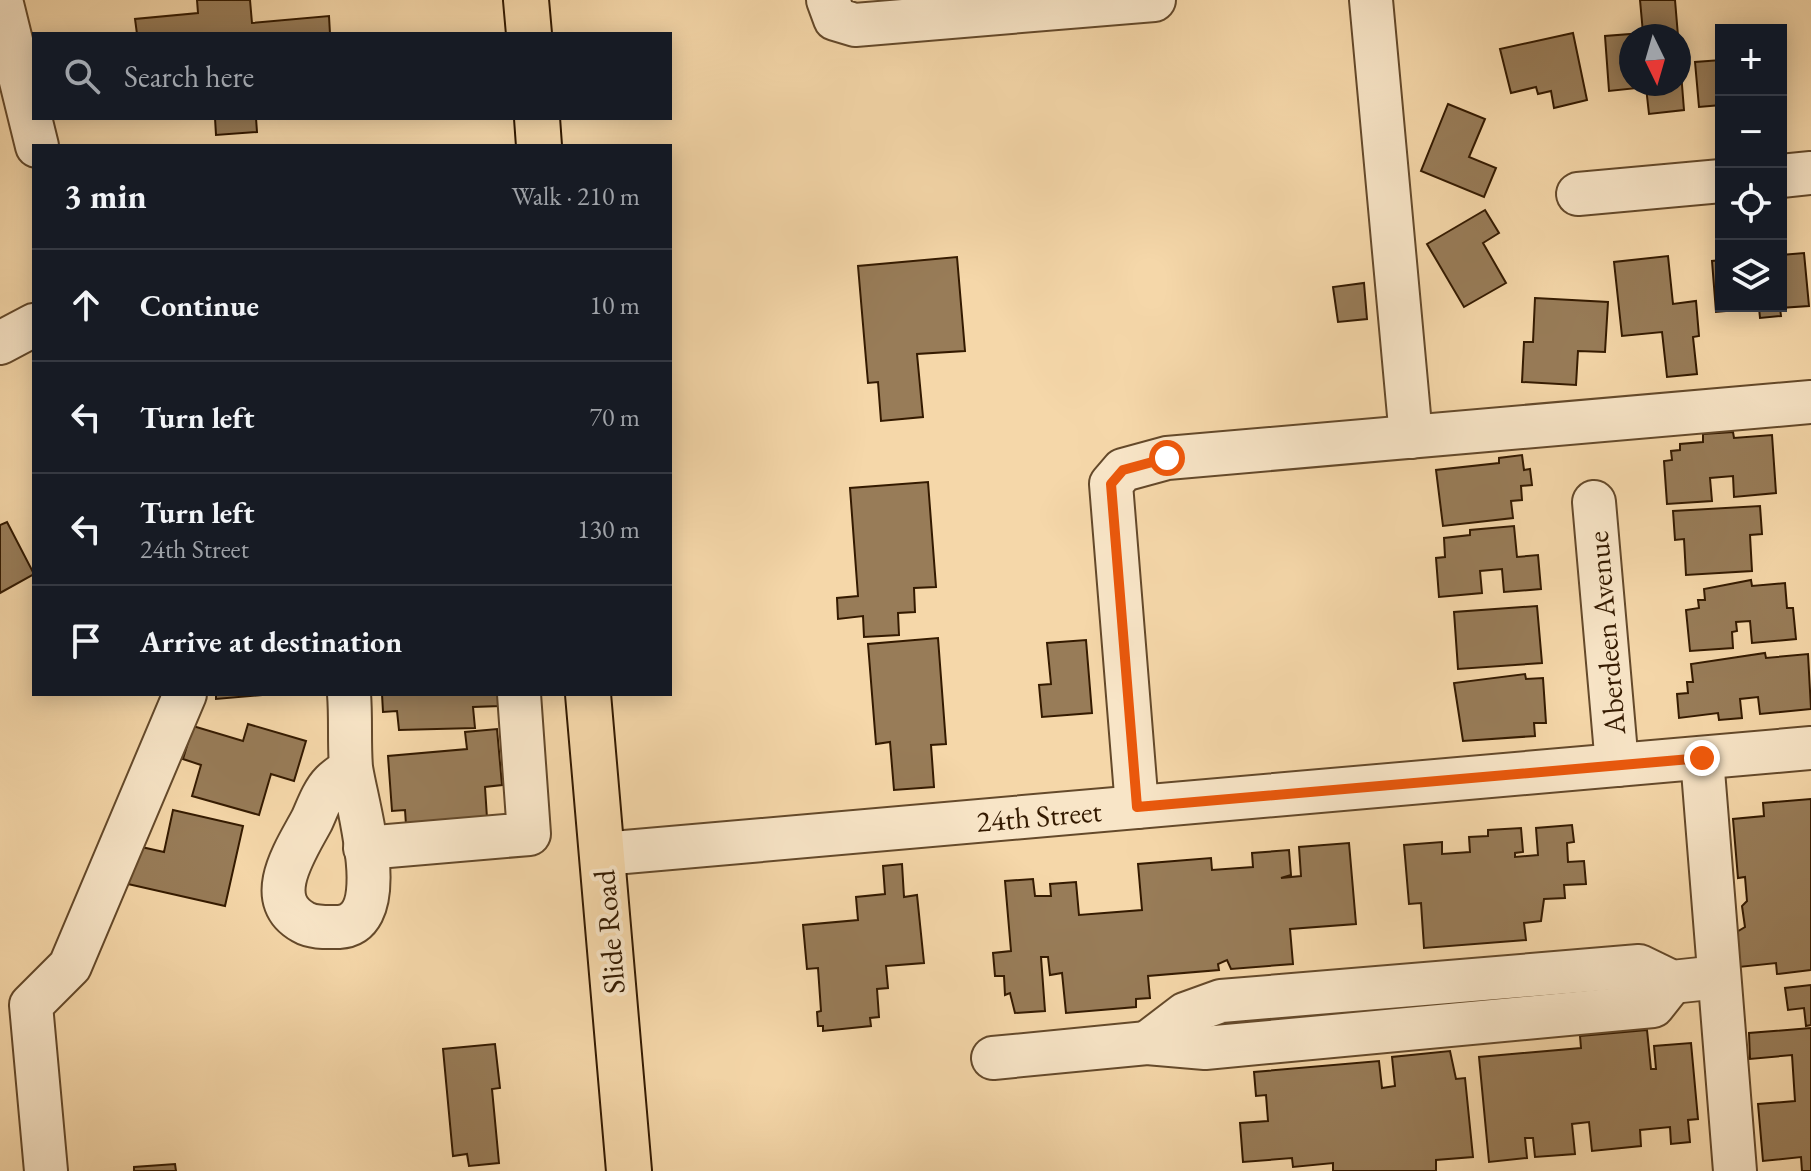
<!DOCTYPE html>
<meta charset="utf-8">
<style>
:root{--surface:#171b24;--page:#20242c;--text:#f1f3f6;--muted:#9ea1a6;--line:#363941}
body{margin:0;font-family:"EB Garamond",serif;background:var(--page);color:var(--text)}
.controls{position:absolute;right:24px;top:24px;display:grid;overflow:hidden;border-radius:0px;box-shadow:0 4px 20px #0003}
.controls button{width:72px;height:72px;display:grid;place-items:center;padding:0;border:0;border-bottom:2px solid var(--line);background:var(--surface);color:var(--text);font:40px sans-serif}
.compass{position:absolute;left:1619px;top:24px;width:72px;height:72px;border-radius:50%;background:var(--surface);box-shadow:0 4px 20px #0003;rotate:175deg}
.stop{position:absolute;width:24px;height:24px;margin:-18px;border:6px solid #ea580c;border-radius:50%;background:#fff}
.stop.end{background:#ea580c;border-color:#fff;box-shadow:0 2px 8px #0008}
.list{margin:0;padding:0;list-style:none}
h2{display:flex;justify-content:space-between;align-items:center;height:104px;margin:0;padding:0 32px;font-size:34px}
h2 small{font-size:26px;font-weight:400;color:var(--muted)}
.list li{display:grid;grid-template-columns:52px 1fr auto;gap:24px;align-items:center;box-sizing:border-box;height:112px;padding:0 32px;border-top:2px solid var(--line)}
.list b{display:block;font-size:30px;white-space:nowrap}
.list p{margin:0;font-size:26px;white-space:nowrap;color:var(--muted)}
.list em{font-size:26px;font-style:normal;color:var(--muted)}
.icon{flex:none;width:44px;height:44px;fill:none;stroke:currentColor;stroke-width:2;stroke-linecap:round;stroke-linejoin:round}
.map{position:relative;flex:none;width:1811px;height:1171px;overflow:hidden}
.search{position:absolute;background:var(--surface);box-shadow:0 4px 20px #0003;left:32px;top:32px;width:640px;height:88px;display:flex;align-items:center;gap:20px;box-sizing:border-box;padding:0 28px;border-radius:0px;color:var(--muted);font-size:30px}
.panel{position:absolute;background:var(--surface);box-shadow:0 4px 20px #0003;left:32px;top:144px;width:640px;height:552px;border-radius:0px}
.map>svg:first-child{display:block}
.building{fill:#987c58;stroke:#341a00;stroke-width:2}
.lines{fill:none;stroke-linecap:round;stroke-linejoin:round}
.minor-casing{stroke:#64492a;stroke-width:46}
.major-casing{stroke:#341a00;stroke-width:48}
.minor{stroke:#f8e5c7;stroke-width:42}
.major{stroke:#f5d7a9;stroke-width:44}
.route{stroke:#ea580c;stroke-width:10}
.labels{text-anchor:middle;dominant-baseline:central;stroke-width:8;stroke-linejoin:round;paint-order:stroke}
.street-label{font-size:30px;fill:#341a00;stroke:#f8e5c7}
</style>
<div class="map">
<svg width="1811" height="1171" viewBox="0 0 1811 1171">
<rect width="100%" height="100%" fill="#f5d7a9"/>
<filter id="stains"><feTurbulence type="fractalNoise" baseFrequency=".0025" numOctaves="4"/><feColorMatrix values="0 0 0 0 .2 0 0 0 0 .09 0 0 0 0 .02 0 0 0 .5 -.17"/></filter>
<radialGradient id="worn" r=".72"><stop offset=".6" stop-color="#630" stop-opacity="0"/><stop offset="1" stop-color="#630" stop-opacity=".3"/></radialGradient>
<g class="building">
<polygon points="197,0 250,0 252,23 329,16 330,34 137,34 135,19 198,13"/>
<polygon points="1640,0 1675,0 1678,36 1631,36 1631,84 1679,84 1679,47 1684,110 1649,114 1646,87 1609,91 1605,36 1643,33"/>
<polygon points="1573,33 1587,100 1554,108 1551,91 1538,94 1536,87 1511,93 1500,49"/>
<polygon points="1721,60 1721,105 1699,107 1695,62"/>
<polygon points="1448,104 1485,119 1469,157 1496,168 1484,197 1421,171"/>
<polygon points="215,118 256,118 257,132 216,135"/>
<polygon points="1485,210 1499,233 1483,243 1506,283 1464,307 1427,244"/>
<polygon points="1804,253 1809,306 1780,308 1781,316 1760,318 1759,308 1716,312 1712,261 1721,260 1721,306 1781,306 1781,255"/>
<polygon points="1668,256 1673,304 1696,301 1699,336 1693,337 1697,374 1667,377 1662,332 1622,336 1614,262"/>
<polygon points="957,257 965,351 917,354 923,417 881,421 878,382 868,383 858,266"/>
<polygon points="1364,283 1367,319 1338,322 1333,287"/>
<polygon points="1535,298 1608,302 1605,352 1578,351 1576,385 1522,382 1524,342 1533,342"/>
<polygon points="1733,432 1734,438 1772,435 1776,493 1734,497 1733,476 1710,478 1712,501 1667,504 1664,461 1672,460 1671,451 1680,450 1680,444 1703,442 1703,434"/>
<polygon points="1522,455 1524,470 1530,469 1532,485 1521,486 1522,500 1511,501 1513,518 1443,526 1436,470 1499,463 1499,458"/>
<polygon points="928,482 936,587 914,588 915,612 898,613 899,635 864,637 863,616 838,619 837,598 858,596 850,488"/>
<polygon points="1760,506 1762,534 1750,535 1752,571 1686,575 1684,539 1675,540 1673,511"/>
<polygon points="7,522 34,574 0,593 0,525"/>
<polygon points="1514,526 1517,557 1538,555 1541,589 1504,592 1502,569 1480,571 1482,593 1439,597 1436,558 1445,557 1444,538 1470,535 1470,530"/>
<polygon points="1751,580 1752,586 1785,583 1787,608 1793,608 1796,639 1752,643 1750,621 1736,622 1737,631 1732,632 1733,648 1690,651 1686,610 1699,608 1698,600 1705,600 1704,589"/>
<polygon points="1537,606 1542,663 1458,669 1454,612"/>
<polygon points="938,638 946,744 931,745 934,787 894,790 890,742 876,744 868,644"/>
<polygon points="1086,640 1092,713 1042,717 1039,685 1051,684 1047,643"/>
<polygon points="1765,653 1766,658 1808,654 1811,709 1760,714 1758,697 1740,699 1742,718 1719,720 1718,713 1679,718 1677,694 1688,693 1687,682 1693,682 1691,664"/>
<polygon points="1525,674 1526,679 1543,678 1546,723 1534,723 1535,736 1463,741 1454,683"/>
<polygon points="216,694 274,694 216,699"/>
<polygon points="382,694 499,694 500,706 473,707 475,728 399,730 397,711 383,712"/>
<polygon points="248,724 306,741 294,781 271,774 259,815 192,796 201,765 183,759 193,726 243,741"/>
<polygon points="497,729 502,785 485,787 487,818 406,825 405,810 392,811 388,756 467,749 465,732"/>
<polygon points="1811,799 1811,970 1777,974 1776,963 1739,967 1735,933 1745,927 1742,906 1747,901 1745,877 1738,878 1733,819 1764,816 1763,803"/>
<polygon points="173,810 243,826 225,906 119,882 128,844 164,852"/>
<polygon points="1572,825 1574,842 1567,843 1568,862 1584,861 1586,884 1564,885 1565,898 1544,899 1541,921 1524,923 1526,940 1424,948 1421,903 1409,904 1404,845 1442,842 1442,854 1470,852 1469,837 1488,836 1488,830 1521,828 1523,852 1515,853 1515,857 1538,855 1536,828"/>
<polygon points="1349,843 1356,924 1290,929 1293,964 1231,969 1227,960 1218,964 1219,970 1148,976 1150,998 1136,999 1136,1007 1066,1013 1062,973 1050,975 1048,957 1041,957 1045,1011 1015,1013 1010,993 1005,995 1004,976 995,976 993,953 1011,951 1005,881 1033,879 1035,896 1051,896 1050,884 1076,882 1079,915 1142,910 1138,864 1211,858 1212,870 1253,867 1252,853 1289,850 1291,875 1281,878 1301,876 1299,847"/>
<polygon points="902,864 904,897 917,895 924,963 886,966 888,988 877,989 879,1017 870,1018 871,1026 823,1031 823,1026 818,1026 817,1012 821,1011 818,968 807,969 803,925 858,920 856,897 885,894 883,866"/>
<polygon points="1811,985 1811,1025 1806,1026 1804,1008 1788,1010 1785,988"/>
<polygon points="1811,1028 1811,1171 1802,1171 1801,1157 1763,1161 1758,1104 1795,1101 1792,1055 1750,1059 1749,1033"/>
<polygon points="1647,1030 1651,1069 1656,1069 1654,1046 1691,1043 1698,1119 1688,1120 1690,1142 1671,1144 1670,1127 1640,1130 1641,1146 1592,1151 1589,1122 1572,1124 1575,1154 1535,1157 1533,1138 1525,1138 1527,1158 1489,1162 1479,1057 1581,1048 1580,1036"/>
<polygon points="495,1044 500,1088 492,1089 499,1163 469,1166 467,1154 453,1156 443,1049"/>
<polygon points="1450,1051 1456,1079 1465,1078 1473,1157 1436,1160 1436,1171 1333,1171 1333,1163 1293,1167 1292,1158 1243,1162 1240,1123 1268,1121 1266,1095 1256,1096 1254,1072 1379,1061 1382,1088 1395,1086 1392,1057"/>
<polygon points="175,1164 176,1171 134,1171 134,1167"/>
</g>
<g class="lines">
<defs>
<g id="minor">
<polyline points="1,0 37,146"/>
<polyline points="828,0 835,19 855,25 1154,0"/>
<polyline points="1371,0 1411,437"/>
<polyline points="1781,176 1811,173"/>
<polyline points="1578,194 1721,181"/>
<polyline points="0,343 34,325"/>
<polyline points="1594,502 1617,765"/>
<path d="M349 694C351 718 349 743 351 767 355 799 395 924 339 927 327 927 313 928 303 922 262 899 296 850 312 820 317 809 323 792 332 783 338 777 345 773 351 768"/>
<polyline points="1702,758 1735,1171"/>
<polyline points="1137,807 1111,484 1123,470 1167,458 1811,402"/>
<polyline points="365,848 529,834 519,694"/>
<polyline points="602,854 1811,748"/>
<polyline points="1147,1043 1185,1014 1221,1001 1639,966 1672,982 1719,977"/>
<polyline points="993,1058 1147,1043 1205,1048 1653,1006 1672,982"/>
<polyline points="46,1171 31,1005 70,966 185,694"/>
</g>
<g id="major">
<polyline points="526,0 529,34"/>
<polyline points="537,118 539,146"/>
<polyline points="588,694 629,1171"/>
</g>
</defs>
<use href="#minor" class="minor-casing"/>
<use href="#major" class="major-casing"/>
<use href="#minor" class="minor"/>
<use href="#major" class="major"/>
</g>
<g class="lines">
<polyline class="route" points="1167,458 1123,470 1111,484 1137,807 1702,758"/>
</g>
<g class="labels">
<g class="street-label">
<text transform="translate(1606 633) rotate(-95)">Aberdeen Avenue</text>
<text transform="translate(1039 816) rotate(-5)">24th Street</text>
<text transform="translate(609 932) rotate(-95)">Slide Road</text>
</g>
</g>
<rect width="100%" height="100%" filter="url(#stains)"/>
<rect width="100%" height="100%" fill="url(#worn)"/>
</svg>
<div class="controls">
<button>+</button>
<button>−</button>
<button><svg class="icon" aria-label="locate" viewBox="0 0 24 24"><circle cx="12" cy="12" r="6"/><path d="M12 2v4M12 18v4M2 12h4M18 12h4"/></svg></button>
<button><svg class="icon" aria-label="layers" viewBox="0 0 24 24"><path d="M12 4l9 5-9 5-9-5zM3 14l9 5 9-5"/></svg></button>
</div>
<svg class="compass" viewBox="-18 -18 36 36"><path d="M0-13l5 13h-10z" fill="#e53935"/><path d="M0 13l5-13h-10z" fill="#9ea1a6"/></svg>
<div class="stop" style="left:1167px;top:458px"></div>
<div class="stop end" style="left:1702px;top:758px"></div>
<div class="search"><svg class="icon" aria-label="search" viewBox="0 0 24 24"><circle cx="10" cy="10" r="6"/><path d="M15 15l6 6"/></svg>Search here</div>
<section class="panel">
<h2>3 min<small>Walk · 210 m</small></h2>
<ul class="list">
<li><svg class="icon" aria-label="ahead" viewBox="0 0 24 24"><path d="M12 20V5M6 11l6-6 6 6"/></svg><div><b>Continue</b></div><em>10 m</em></li>
<li><svg class="icon" aria-label="left" viewBox="0 0 24 24"><path d="M17 20v-9H6M10 6l-5 5 5 5"/></svg><div><b>Turn left</b></div><em>70 m</em></li>
<li><svg class="icon" aria-label="left" viewBox="0 0 24 24"><path d="M17 20v-9H6M10 6l-5 5 5 5"/></svg><div><b>Turn left</b><p>24th Street</p></div><em>130 m</em></li>
<li><svg class="icon" aria-label="arrive" viewBox="0 0 24 24"><path d="M6 21V4h12l-3 4 3 4H6"/></svg><div><b>Arrive at destination</b></div></li>
</ul>
</section>
</div>
